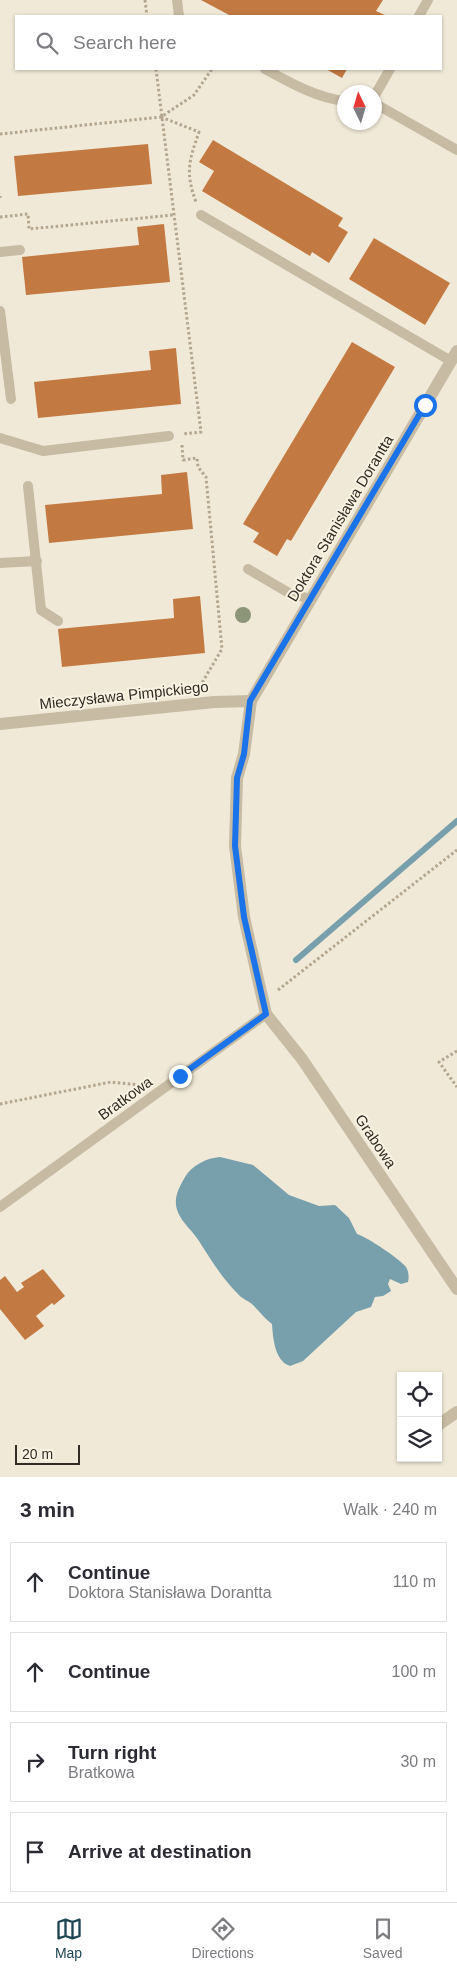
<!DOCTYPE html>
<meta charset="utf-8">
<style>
:root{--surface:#fff;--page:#f2f2f3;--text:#2b2b33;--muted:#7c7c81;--line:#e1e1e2;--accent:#1c4452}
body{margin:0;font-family:Helvetica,sans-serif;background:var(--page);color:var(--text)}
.controls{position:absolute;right:15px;bottom:15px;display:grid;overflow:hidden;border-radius:0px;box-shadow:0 1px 4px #0004}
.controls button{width:45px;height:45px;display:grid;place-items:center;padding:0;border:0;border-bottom:1px solid var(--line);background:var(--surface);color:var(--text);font:25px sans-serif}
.compass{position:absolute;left:337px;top:85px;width:45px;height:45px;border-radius:50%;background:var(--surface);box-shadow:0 1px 4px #0004;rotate:355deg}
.scale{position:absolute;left:15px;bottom:12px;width:65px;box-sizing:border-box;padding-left:5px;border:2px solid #322c25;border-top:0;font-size:14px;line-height:18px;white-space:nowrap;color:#322c25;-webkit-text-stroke:4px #f8f2e2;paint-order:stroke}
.stop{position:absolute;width:15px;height:15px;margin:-11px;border:4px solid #1a73e8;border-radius:50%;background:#fff}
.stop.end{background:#1a73e8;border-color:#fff;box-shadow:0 1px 5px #0008}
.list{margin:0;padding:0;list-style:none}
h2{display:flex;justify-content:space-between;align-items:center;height:65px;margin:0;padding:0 20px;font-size:21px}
h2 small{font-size:16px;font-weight:400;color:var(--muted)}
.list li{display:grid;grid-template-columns:32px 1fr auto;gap:15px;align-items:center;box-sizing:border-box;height:80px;margin:0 10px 10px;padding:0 10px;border:1px solid var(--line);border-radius:0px}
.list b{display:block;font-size:19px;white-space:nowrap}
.list p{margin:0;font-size:16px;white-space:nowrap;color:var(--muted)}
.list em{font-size:16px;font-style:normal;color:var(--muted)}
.icon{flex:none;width:28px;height:28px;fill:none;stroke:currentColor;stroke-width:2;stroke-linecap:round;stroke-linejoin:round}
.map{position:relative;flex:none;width:457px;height:1477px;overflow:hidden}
.search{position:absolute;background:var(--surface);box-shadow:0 1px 4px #0004;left:15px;right:15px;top:15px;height:55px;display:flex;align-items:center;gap:12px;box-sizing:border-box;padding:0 18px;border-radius:0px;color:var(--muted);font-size:19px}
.sheet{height:425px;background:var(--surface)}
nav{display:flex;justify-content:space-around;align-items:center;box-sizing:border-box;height:70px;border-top:1px solid var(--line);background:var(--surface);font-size:14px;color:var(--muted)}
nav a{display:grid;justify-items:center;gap:2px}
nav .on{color:var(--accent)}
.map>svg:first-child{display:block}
.water{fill:#779fac}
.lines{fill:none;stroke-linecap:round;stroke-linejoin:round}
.stream{stroke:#779fac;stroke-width:6}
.building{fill:#c37a42}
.path{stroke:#b3a58e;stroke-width:3;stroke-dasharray:2.5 2.5;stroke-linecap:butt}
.service{stroke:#c7bba3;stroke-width:10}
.minor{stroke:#c7bba3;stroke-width:12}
.tree{fill:#8c9578}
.route{stroke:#1a73e8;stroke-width:6}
.labels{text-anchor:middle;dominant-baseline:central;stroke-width:4;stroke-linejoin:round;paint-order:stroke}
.street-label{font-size:15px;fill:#322c25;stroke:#f8f2e2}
</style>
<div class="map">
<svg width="457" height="1477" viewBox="0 0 457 1477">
<rect width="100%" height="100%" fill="#f0e9d7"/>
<path class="water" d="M220 1157 253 1165 289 1195 319 1206 335 1205 349 1218 357 1234C367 1237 400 1259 406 1267 409 1272 409 1278 408 1282L401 1284 390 1279 388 1284 391 1291 383 1296 375 1297 371 1307 356 1312 303 1361 290 1366C275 1361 273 1339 272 1324 264 1318 260 1312 253 1305 249 1301 242 1299 238 1294 222 1278 211 1260 199 1241 191 1228 174 1217 176 1199 177 1191 181 1184 185 1177 192 1165 207 1158 220 1157Z"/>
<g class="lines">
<polyline class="stream" points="296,960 457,821"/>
</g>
<g class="building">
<polygon points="201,0 383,0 376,11 387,16 231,16"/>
<polygon points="326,69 347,69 342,78"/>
<polygon points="213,140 343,218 338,226 348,232 329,263 312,252 310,256 202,191 214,171 199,162"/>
<polygon points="148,144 152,184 18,196 14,156"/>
<polygon points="164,224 170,282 26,295 22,257 139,245 137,227"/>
<polygon points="374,238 450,283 425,325 349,279"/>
<polygon points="352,342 395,367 291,541 287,539 277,556 253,542 259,533 243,524"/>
<polygon points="176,348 181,404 38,418 34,382 151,370 149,351"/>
<polygon points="187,472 193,529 49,543 45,505 162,494 161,475"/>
<polygon points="200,596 205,653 62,667 58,629 174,618 173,599"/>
<polygon points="43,1269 65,1296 54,1305 52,1303 36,1316 44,1326 25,1340 0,1309 0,1280 5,1276 17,1292 24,1287 21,1283"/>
</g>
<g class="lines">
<g class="path">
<polyline points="145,0 147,16"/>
<polyline points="156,69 201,432 183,434"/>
<path d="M161 117 199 132C189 161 185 172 196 202"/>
<polyline points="0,134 161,117 194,95 212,69"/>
<polyline points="0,196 0,198"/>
<polyline points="0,217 28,214 29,229 173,215"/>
<polyline points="182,445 183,460 197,458 198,467 206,477 222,649 199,688"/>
<polyline points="278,990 457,850"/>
<polyline points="457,1051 439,1062 457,1087"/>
<polyline points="0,1104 111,1082 141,1085"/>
</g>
<g class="service">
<polyline points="177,0 179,16"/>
<polyline points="419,16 428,0"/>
<path d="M265 69C291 83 315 97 344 101"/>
<polyline points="374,97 390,69"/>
<polyline points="374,103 457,150"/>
<polyline points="201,215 451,361"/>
<polyline points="0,252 20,250"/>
<polyline points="0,311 11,399"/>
<polyline points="0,438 43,451 169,436"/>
<polyline points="28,486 41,610 58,621"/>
<polyline points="0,563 37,561"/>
<polyline points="248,569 289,593 310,599"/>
<polyline points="0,1207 266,1014"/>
</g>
<g class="minor">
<polyline points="457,351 251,701 244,754 237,778 235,846 244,917 266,1014 302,1059 457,1289"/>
<polyline points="0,724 214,702 251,701"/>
<polyline points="438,1425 457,1412"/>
</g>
</g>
<circle class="tree" cx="243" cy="615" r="8"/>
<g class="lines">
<polyline class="route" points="180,1076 266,1014 244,917 235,846 237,778 244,754 250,701 425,405"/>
</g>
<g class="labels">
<g class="street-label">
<text transform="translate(340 518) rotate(-59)">Doktora Stanisława Dorantta</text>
<text transform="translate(124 695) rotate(-6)">Mieczysława Pimpickiego</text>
<text transform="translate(125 1098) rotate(-36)">Bratkowa</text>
<text transform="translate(376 1141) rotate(56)">Grabowa</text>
</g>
</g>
</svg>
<div class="controls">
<button><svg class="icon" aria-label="locate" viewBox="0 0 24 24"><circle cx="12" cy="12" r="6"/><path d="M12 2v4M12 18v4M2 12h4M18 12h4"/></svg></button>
<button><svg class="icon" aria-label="layers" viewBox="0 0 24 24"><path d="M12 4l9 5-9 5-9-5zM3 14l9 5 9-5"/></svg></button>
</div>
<svg class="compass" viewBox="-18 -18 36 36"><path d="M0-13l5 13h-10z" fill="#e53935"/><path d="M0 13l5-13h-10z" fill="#7c7c81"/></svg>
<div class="scale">20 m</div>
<div class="stop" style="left:425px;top:405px"></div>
<div class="stop end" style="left:180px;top:1076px"></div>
<div class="search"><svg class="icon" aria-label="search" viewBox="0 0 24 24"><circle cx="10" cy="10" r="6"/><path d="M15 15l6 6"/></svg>Search here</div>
</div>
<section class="sheet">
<h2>3 min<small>Walk · 240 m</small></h2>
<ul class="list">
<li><svg class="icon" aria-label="ahead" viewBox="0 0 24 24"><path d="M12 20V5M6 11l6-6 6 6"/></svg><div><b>Continue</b><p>Doktora Stanisława Dorantta</p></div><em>110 m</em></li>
<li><svg class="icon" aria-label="ahead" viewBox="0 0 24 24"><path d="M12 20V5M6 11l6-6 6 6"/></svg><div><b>Continue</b></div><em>100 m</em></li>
<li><svg class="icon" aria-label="right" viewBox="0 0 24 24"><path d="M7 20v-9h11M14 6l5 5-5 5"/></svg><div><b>Turn right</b><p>Bratkowa</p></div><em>30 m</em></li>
<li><svg class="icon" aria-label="arrive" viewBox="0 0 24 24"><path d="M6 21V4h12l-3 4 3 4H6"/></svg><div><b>Arrive at destination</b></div></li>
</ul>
</section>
<nav>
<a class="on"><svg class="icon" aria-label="map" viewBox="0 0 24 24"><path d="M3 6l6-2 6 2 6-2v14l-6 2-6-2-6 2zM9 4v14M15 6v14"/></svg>Map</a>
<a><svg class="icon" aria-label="directions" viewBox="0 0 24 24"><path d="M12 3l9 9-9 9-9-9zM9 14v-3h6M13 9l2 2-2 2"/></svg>Directions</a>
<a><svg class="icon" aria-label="saved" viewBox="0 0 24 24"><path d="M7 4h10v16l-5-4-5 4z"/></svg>Saved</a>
</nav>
